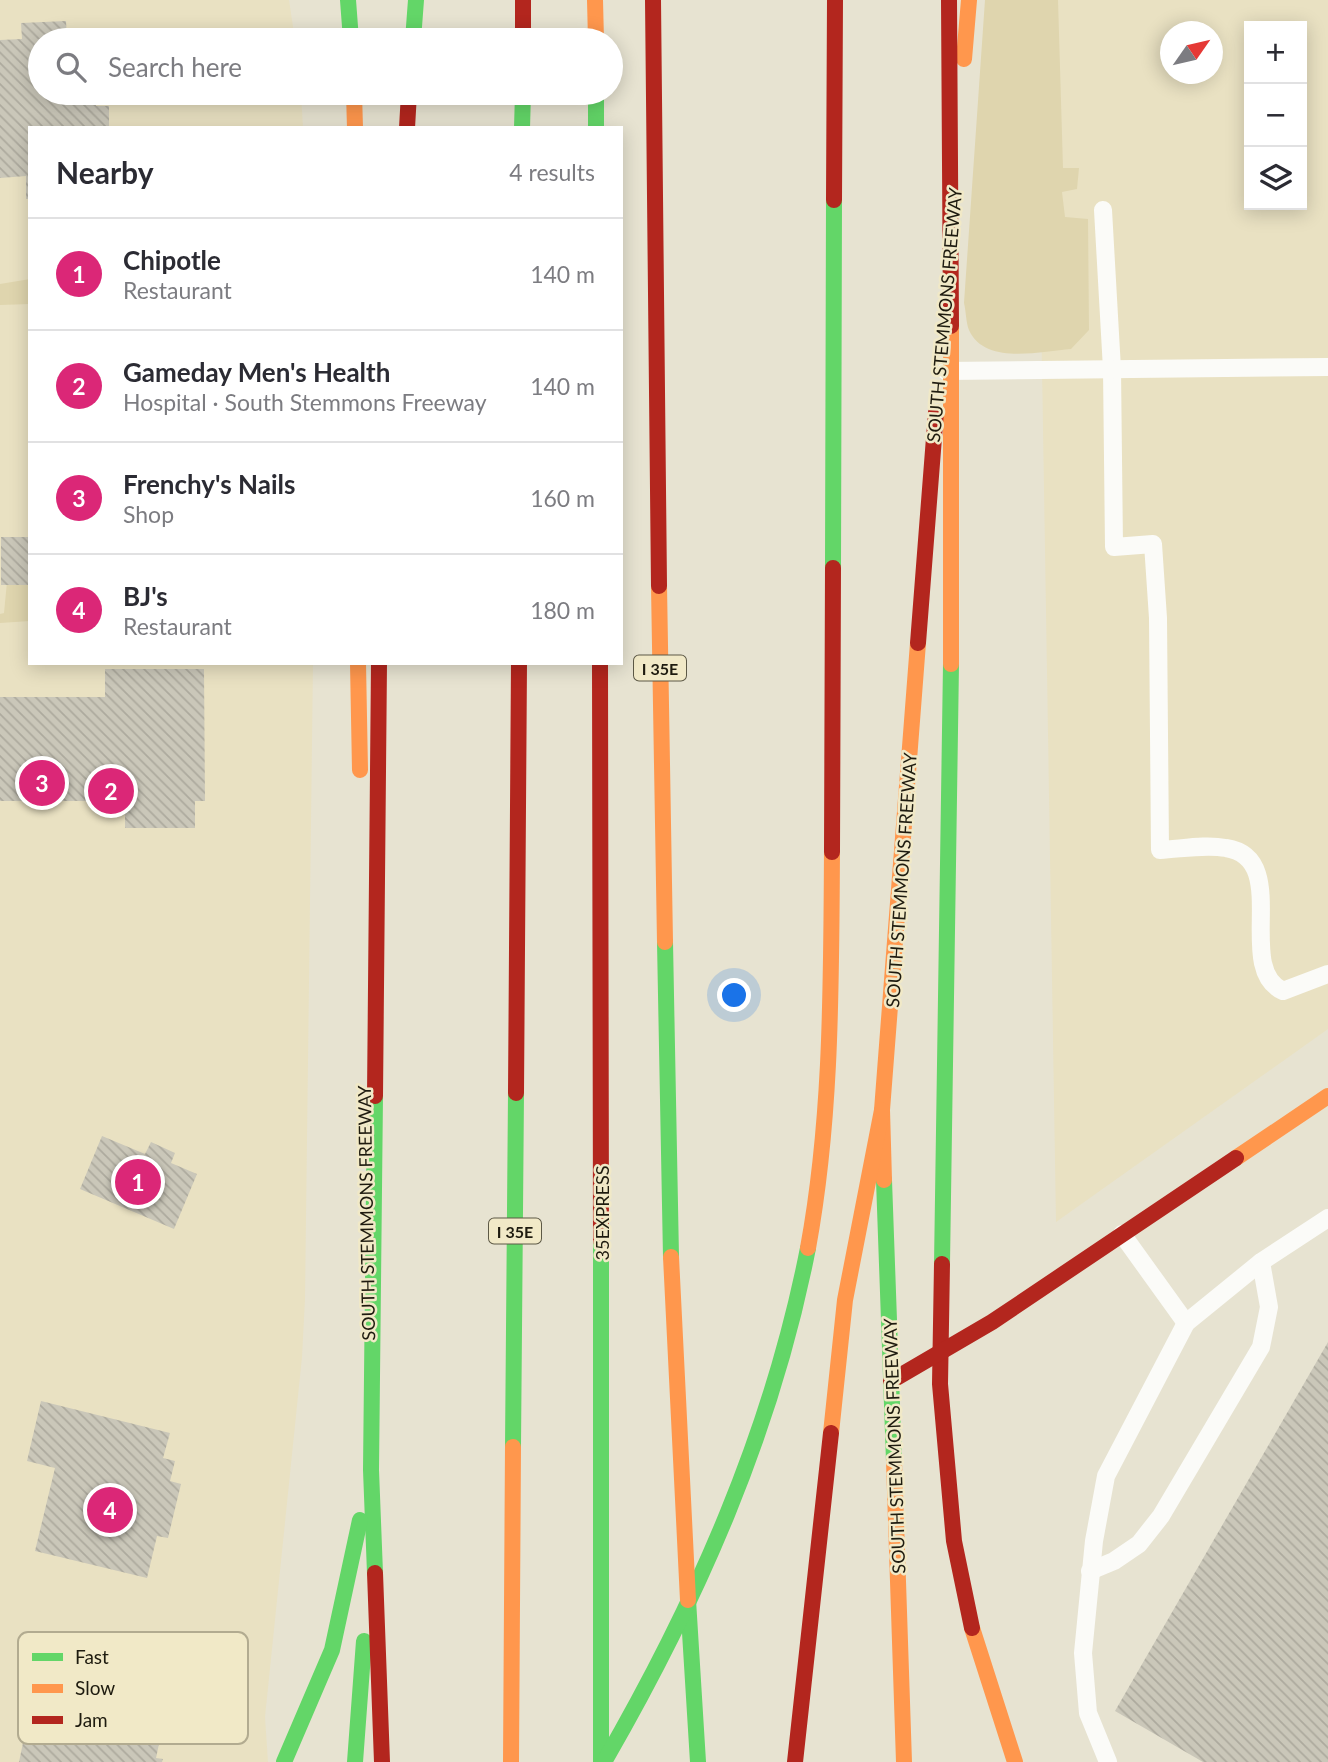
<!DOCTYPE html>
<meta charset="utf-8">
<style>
:root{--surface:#fff;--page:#f7f7f7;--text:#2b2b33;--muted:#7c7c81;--line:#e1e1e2;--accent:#db2777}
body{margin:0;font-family:Lato,sans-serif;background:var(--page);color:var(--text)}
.controls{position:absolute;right:21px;top:21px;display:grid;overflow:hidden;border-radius:0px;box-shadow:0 4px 18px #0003}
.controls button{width:63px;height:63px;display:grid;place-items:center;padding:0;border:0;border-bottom:2px solid var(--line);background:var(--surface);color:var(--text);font:35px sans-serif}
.compass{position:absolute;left:1160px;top:21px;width:63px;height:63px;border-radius:50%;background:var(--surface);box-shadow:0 4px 18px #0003;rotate:56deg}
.you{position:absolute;left:735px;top:996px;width:24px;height:24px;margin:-18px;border:5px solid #fff;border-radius:50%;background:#1a73e8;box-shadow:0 0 0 10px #1a73e833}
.badge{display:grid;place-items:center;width:46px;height:46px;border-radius:50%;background:var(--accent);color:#fff;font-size:23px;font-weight:700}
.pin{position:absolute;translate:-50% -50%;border:4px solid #fff;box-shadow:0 2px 7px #0006}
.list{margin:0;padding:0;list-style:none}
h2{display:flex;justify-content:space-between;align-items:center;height:91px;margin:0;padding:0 28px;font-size:30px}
h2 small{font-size:23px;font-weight:400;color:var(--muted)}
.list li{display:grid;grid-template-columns:46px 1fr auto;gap:21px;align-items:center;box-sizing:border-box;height:112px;padding:0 28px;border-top:2px solid var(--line)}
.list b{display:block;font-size:26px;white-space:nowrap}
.list p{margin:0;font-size:23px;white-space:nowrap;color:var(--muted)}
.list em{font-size:23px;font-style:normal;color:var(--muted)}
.icon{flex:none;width:38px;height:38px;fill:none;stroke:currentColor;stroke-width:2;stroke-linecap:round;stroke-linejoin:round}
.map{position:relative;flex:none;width:1328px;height:1762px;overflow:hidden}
.search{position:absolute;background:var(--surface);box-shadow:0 4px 18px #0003;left:28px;top:28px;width:595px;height:77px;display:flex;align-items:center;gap:18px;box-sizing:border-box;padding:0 24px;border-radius:38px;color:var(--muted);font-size:26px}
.panel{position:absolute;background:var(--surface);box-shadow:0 4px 18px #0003;left:28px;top:126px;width:595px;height:539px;border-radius:0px}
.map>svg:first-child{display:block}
.built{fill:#e9e1c2;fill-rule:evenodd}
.grass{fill:#dfd5ae}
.building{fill:url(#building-back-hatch)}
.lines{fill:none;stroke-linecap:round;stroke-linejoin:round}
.lane{stroke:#fbfbf8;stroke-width:18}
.fast{stroke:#63d668;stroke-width:16}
.slow{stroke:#ff974d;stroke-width:16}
.jam{stroke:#b3261e;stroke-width:16}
.labels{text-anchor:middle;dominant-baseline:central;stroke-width:5;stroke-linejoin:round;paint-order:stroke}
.shield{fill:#f1e9c7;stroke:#5d5946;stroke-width:2}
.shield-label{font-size:16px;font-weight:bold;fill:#1e1b0f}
.street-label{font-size:18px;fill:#1e1b0f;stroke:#f1e9c7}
.key{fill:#f1e9c7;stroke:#b2ab90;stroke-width:2}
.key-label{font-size:19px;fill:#1e1b0f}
</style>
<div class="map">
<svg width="1328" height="1762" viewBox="0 0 1328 1762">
<defs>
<pattern id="building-back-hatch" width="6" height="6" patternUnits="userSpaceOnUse" patternTransform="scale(1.75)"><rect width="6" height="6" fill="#cac7b9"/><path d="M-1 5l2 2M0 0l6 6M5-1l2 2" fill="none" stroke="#adaa9e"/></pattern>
</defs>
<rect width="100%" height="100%" fill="#e7e3d1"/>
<g class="built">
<polygon points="0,0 289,0 295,40 40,40 40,93 301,93 303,128 30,128 30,663 313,663 305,1299 302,1357 265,1717 268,1762 0,1762"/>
<path d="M1036 0H1328V1029L1056 1222ZM1249 26H1302V205H1249ZM1170 32H1212V74H1170Z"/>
</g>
<g class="grass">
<path d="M985 0H1058L1063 168H1079L1077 189 1062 192 1065 217 1088 219 1089 330 1071 349C1041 351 985 366 969 330 966 323 966 311 964 303Z"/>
<polygon points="30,279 30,304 0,305 0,284"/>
<polygon points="7,582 30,583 30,621 0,623 0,614 4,613"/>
</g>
<g class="building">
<polygon points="66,21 67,40 40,40 40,93 96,93 96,106 109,106 109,128 30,128 30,199 26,199 26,176 0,178 0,40 22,39 21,23"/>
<rect x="1" y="537" width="29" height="48"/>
<polygon points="105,669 204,669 205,801 195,801 195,828 125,828 125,801 0,801 0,697 105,697"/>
<polygon points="102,1136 145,1154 151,1142 175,1153 171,1163 197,1174 174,1229 80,1189"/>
<polygon points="1328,1342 1328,1762 1203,1762 1115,1711"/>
<polygon points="41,1401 170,1433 163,1458 175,1461 170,1481 181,1484 168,1538 157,1536 147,1578 35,1551 55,1468 27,1461"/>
<polygon points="55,1681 167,1706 156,1758 163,1759 162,1762 19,1762 30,1709 48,1712"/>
</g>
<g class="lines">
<g class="lane">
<path d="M1103 210 1112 369 1114 547 1153 544 1158 618 1160 850C1181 849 1205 844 1226 848 1293 858 1233 968 1283 991L1328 974"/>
<polyline points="946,371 1328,367"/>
<polyline points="1122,1234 1186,1323"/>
<polyline points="1090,1571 1114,1561 1139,1544 1161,1516 1261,1347 1269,1307 1261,1262"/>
<polyline points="1108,1762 1088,1713 1083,1653 1094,1541 1106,1476 1186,1323 1261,1262 1328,1218"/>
</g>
<g class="fast">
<polyline points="348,0 351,40"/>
<polyline points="413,40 416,0"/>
<polyline points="596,93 596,128"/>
<polyline points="522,128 523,93"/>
<polyline points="833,568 834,200"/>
<polyline points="665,942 671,1257"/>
<polyline points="375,1096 371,1470 375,1573"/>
<polyline points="884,1180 894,1461"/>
<polyline points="601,1241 601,1762"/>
<polyline points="942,1264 951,664"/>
<polyline points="513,1447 516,1093"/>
<polyline points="688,1600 698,1762"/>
<polyline points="284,1762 332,1650 360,1520"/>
<polyline points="355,1762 364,1641"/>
<path d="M604 1762C697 1601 772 1432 808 1248"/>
</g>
<g class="slow">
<polyline points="595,0 596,40"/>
<polyline points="964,59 969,0"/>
<polyline points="354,93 355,128"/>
<polyline points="951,326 951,664"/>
<polyline points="659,586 665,942"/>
<polyline points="358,663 360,770"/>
<polyline points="1236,1158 1328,1096"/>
<polyline points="884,1180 882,1110 918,643"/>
<path d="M808 1248C832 1117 831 985 832 852"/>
<polyline points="671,1257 688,1600"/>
<polyline points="831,1433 845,1300 882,1110"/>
<polyline points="894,1461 904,1762"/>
<polyline points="972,1628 1015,1762"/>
<polyline points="511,1762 513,1447"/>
</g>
<g class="jam">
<polyline points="523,0 523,40"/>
<polyline points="653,0 659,586"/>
<polyline points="949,0 951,326"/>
<polyline points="407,128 409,93"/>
<polyline points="834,200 835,0"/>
<polyline points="918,643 936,412"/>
<polyline points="600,663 601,1241"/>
<polyline points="832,852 833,568"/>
<polyline points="516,1093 519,663"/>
<polyline points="375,1096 379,663"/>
<polyline points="942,1264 940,1384 954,1541 972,1628"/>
<polyline points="891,1381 992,1322 1236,1158"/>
<polyline points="375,1573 382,1762"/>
<polyline points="795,1762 831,1433"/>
</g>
</g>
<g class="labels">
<g class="shield">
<rect x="634" y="655.5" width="52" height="25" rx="5"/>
<rect x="489" y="1218.5" width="52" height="25" rx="5"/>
</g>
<g class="shield-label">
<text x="660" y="668">I 35E</text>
<text x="515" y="1231">I 35E</text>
</g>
<g class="street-label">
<text transform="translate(944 315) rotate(-85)">SOUTH STEMMONS FREEWAY</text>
<text transform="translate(901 880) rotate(-86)">SOUTH STEMMONS FREEWAY</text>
<text transform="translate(366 1213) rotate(-91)">SOUTH STEMMONS FREEWAY</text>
<text transform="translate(602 1213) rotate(-90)">35EXPRESS</text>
<text transform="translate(894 1446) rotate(-92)">SOUTH STEMMONS FREEWAY</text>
</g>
</g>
<rect x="18" y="1632" width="230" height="112" rx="10" class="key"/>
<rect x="32" y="1653" width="31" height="8" fill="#63d668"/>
<rect x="32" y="1684" width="31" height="9" fill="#ff974d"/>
<rect x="32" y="1716" width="31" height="8" fill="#b3261e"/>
<g class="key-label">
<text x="75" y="1664">Fast</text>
<text x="75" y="1695">Slow</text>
<text x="75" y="1727">Jam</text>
</g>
</svg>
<div class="controls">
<button>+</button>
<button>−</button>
<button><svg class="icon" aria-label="layers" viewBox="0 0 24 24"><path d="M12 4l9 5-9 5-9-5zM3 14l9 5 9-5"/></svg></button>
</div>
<svg class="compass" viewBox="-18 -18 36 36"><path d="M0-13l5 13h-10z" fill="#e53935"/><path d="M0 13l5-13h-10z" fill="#7c7c81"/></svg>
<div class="you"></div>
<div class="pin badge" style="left:138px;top:1182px">1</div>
<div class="pin badge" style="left:111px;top:791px">2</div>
<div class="pin badge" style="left:42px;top:783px">3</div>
<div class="pin badge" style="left:110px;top:1510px">4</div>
<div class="search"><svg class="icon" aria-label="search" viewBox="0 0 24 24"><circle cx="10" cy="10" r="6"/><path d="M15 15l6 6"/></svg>Search here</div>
<section class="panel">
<h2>Nearby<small>4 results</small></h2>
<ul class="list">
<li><span class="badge">1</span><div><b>Chipotle</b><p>Restaurant</p></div><em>140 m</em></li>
<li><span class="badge">2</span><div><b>Gameday Men's Health</b><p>Hospital · South Stemmons Freeway</p></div><em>140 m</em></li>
<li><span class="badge">3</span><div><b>Frenchy's Nails</b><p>Shop</p></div><em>160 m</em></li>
<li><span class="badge">4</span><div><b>BJ's</b><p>Restaurant</p></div><em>180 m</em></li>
</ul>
</section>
</div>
